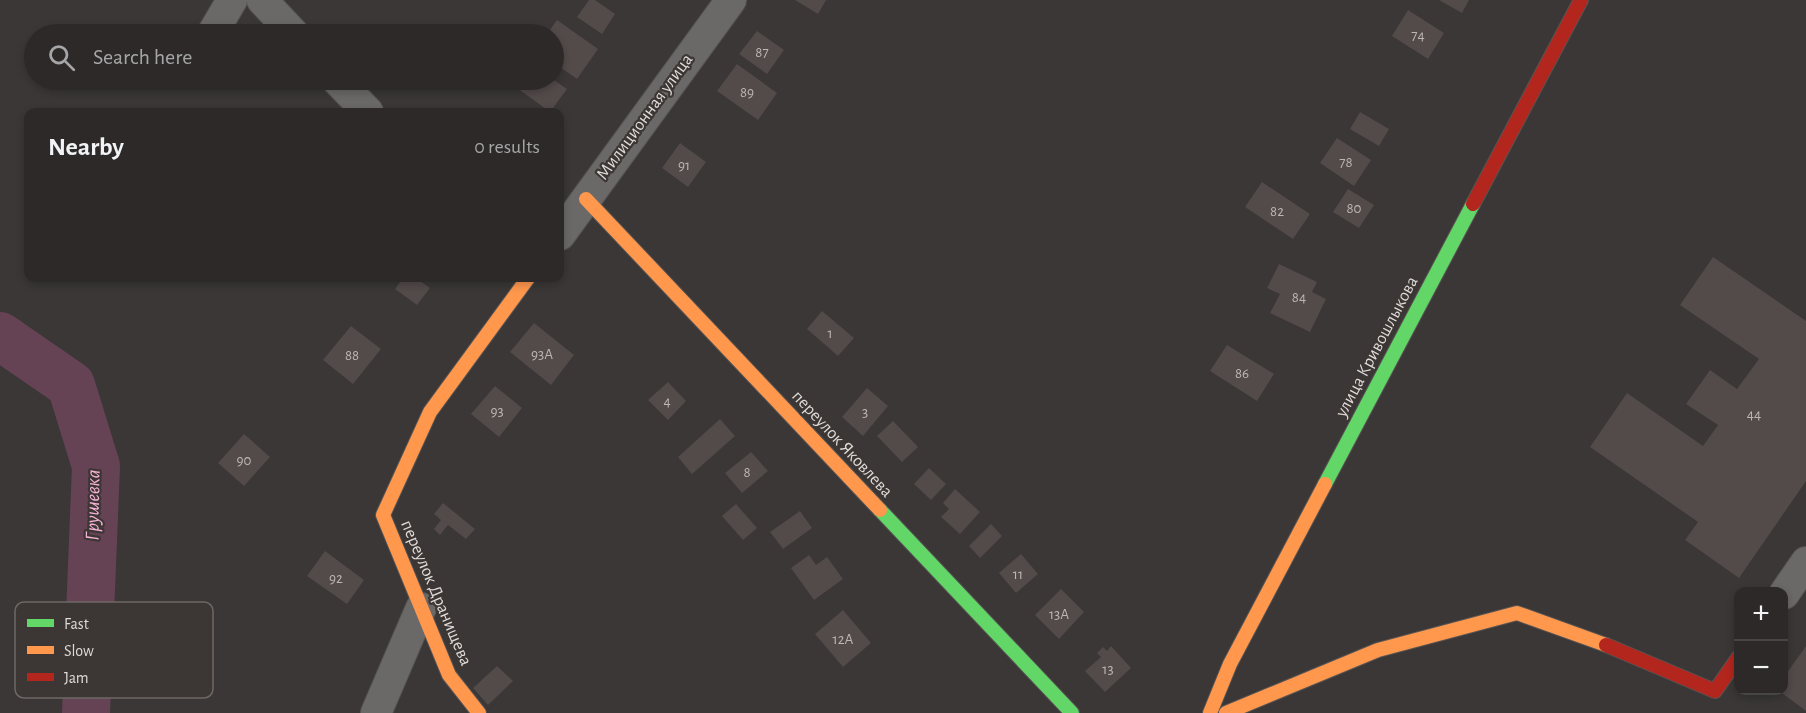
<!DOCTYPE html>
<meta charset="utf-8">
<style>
:root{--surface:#2c2928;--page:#343130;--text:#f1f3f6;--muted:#a6a6a8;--line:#484545}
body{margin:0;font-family:"Alegreya Sans",sans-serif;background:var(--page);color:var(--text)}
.controls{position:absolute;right:18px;bottom:18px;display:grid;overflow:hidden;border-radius:12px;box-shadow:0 3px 9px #0003}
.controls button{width:54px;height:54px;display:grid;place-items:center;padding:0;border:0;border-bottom:2px solid var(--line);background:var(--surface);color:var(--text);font:30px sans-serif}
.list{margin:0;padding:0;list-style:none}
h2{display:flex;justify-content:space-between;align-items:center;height:78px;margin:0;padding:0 24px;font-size:26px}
h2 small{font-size:20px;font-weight:400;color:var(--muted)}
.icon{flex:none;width:33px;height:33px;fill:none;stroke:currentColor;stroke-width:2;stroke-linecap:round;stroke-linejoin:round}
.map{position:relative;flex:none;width:1806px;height:713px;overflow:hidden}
.search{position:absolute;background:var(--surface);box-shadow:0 3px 9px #0003;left:24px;top:24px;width:540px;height:66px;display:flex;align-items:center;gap:15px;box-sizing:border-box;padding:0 21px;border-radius:33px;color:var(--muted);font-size:22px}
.panel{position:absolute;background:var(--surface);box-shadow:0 3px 9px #0003;left:24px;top:108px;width:540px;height:174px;border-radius:12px}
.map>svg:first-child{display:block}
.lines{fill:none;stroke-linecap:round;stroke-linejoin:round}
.river{stroke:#664255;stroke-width:48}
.building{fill:#534a4a}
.street-casing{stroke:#575453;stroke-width:32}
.fast-casing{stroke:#575453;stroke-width:16}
.slow-casing{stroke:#575453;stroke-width:16}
.jam-casing{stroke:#575453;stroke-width:16}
.street{stroke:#6b6968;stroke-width:30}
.fast{stroke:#63d668;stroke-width:14}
.slow{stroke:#ff974d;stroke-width:14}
.jam{stroke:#b3261e;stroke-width:14}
.labels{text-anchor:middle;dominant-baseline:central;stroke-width:4.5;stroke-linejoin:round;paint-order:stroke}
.number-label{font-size:15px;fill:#bbb7b5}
.street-label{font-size:18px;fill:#dedbd9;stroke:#3c3634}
.water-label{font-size:20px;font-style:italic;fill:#f7b2d8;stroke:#3c3634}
.key{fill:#3c3634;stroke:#6d6866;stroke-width:1.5}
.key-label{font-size:16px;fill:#dedbd9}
</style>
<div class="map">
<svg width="1806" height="713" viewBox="0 0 1806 713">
<rect width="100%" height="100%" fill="#3a3736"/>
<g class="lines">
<polyline class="river" points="0,336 71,385 96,466 86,713"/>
</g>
<g class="building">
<polygon points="589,0 595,0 615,14 602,34 577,17"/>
<polygon points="795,0 826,0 818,14"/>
<polygon points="1439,0 1469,0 1462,13"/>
<polygon points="1408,10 1444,33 1428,59 1392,36"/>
<polygon points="557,20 598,49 577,79 554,63 554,47 556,44 554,43 554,34 547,34"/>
<polygon points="259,26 270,34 252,34"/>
<polygon points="757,31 784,50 767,74 739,54"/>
<polygon points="737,64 777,93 758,120 717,91"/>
<polygon points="524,80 554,80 567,89 550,112 517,88"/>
<polygon points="1360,112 1389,129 1379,146 1350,129"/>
<polygon points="1337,138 1371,160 1354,186 1320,163"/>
<polygon points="680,143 706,162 688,187 662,168"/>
<polygon points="1262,182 1310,214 1293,239 1245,207"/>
<polygon points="1348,189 1374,205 1359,228 1333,212"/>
<polygon points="1713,257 1806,321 1806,481 1739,578 1685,540 1698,522 1590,447 1627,393 1703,446 1718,425 1686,404 1710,370 1737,389 1759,359 1680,305"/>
<polygon points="1279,264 1317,282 1312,292 1326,299 1310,332 1270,313 1280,294 1267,288"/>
<polygon points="403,278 416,278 430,288 417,305 395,289"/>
<polygon points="822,311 854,338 838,356 807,329"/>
<polygon points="534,323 574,355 551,385 510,352"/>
<polygon points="351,326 381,349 353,384 323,360"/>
<polygon points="1227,345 1274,374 1257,401 1210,371"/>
<polygon points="668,382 686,401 668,420 648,400"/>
<polygon points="495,386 522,408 499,437 471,414"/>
<polygon points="867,388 888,406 863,436 842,417"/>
<polygon points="720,419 735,436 692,474 678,457"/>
<polygon points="893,421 918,447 902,462 877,436"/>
<polygon points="244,434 270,457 244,486 218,463"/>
<polygon points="751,452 768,471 742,493 725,473"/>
<polygon points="929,468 946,484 931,500 914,484"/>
<polygon points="955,489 980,512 960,534 941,517 949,509 943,503"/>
<polygon points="443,503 475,529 466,539 448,525 440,535 434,529 441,520 434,514"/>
<polygon points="736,504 757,528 743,540 722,516"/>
<polygon points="800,511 812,528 783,549 770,532"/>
<polygon points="991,524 1002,536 980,558 969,546"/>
<polygon points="325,551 364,580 347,604 307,576"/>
<polygon points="1021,554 1038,574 1016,593 999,573"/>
<polygon points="809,555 816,565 827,557 843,579 814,600 791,568"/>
<polygon points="1061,589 1084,612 1059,639 1035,615"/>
<polygon points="843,610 871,643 843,667 815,634"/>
<polygon points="1111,646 1131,668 1105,692 1085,671 1101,657 1097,653 1103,647 1107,651"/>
<polygon points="1806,646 1806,711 1778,690 1784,690 1784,677"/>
<polygon points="497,666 513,681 488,705 473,688"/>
</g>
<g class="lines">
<defs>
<g id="street">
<polyline points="262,0 294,34"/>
<polyline points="212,34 232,0"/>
<polyline points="337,80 368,112"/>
<polyline points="560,235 731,0"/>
<polyline points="1784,594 1806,562"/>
<polyline points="376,713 421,608"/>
</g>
<g id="fast">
<polyline points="1325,484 1473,204"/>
<polyline points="880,510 1072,713"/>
</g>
<g id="slow">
<polyline points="586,199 880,510"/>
<polyline points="479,713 449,675 383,515 430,412 528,278"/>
<polyline points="1210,713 1230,664 1325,484"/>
<polyline points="1226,713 1378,650 1517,613 1606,645"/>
</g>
<g id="jam">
<polyline points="1473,204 1581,0"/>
<polyline points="1606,645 1715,691 1738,658"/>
</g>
</defs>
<use href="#street" class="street-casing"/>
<use href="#fast" class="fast-casing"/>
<use href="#slow" class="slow-casing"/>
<use href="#jam" class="jam-casing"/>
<use href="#street" class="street"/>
<use href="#fast" class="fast"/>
<use href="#slow" class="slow"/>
<use href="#jam" class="jam"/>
</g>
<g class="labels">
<g class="number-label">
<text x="1418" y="35">74</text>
<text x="762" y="52">87</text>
<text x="747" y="92">89</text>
<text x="1346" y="162">78</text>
<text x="684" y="165">91</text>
<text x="1354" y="208">80</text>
<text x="1277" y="211">82</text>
<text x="1299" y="297">84</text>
<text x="830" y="333">1</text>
<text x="542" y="354">93А</text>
<text x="352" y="355">88</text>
<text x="1242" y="373">86</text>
<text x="667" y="401">4</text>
<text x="497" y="411">93</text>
<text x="865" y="412">3</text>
<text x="1754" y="414">44</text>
<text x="244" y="460">90</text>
<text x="747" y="472">8</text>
<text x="1018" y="574">11</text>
<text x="336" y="578">92</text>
<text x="1059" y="614">13А</text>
<text x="843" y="639">12А</text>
<text x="1108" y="669">13</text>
</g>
<g class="street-label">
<text transform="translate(645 117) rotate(-54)">Милиционная улица</text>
<text transform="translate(1377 347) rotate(-62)">улица Кривошлыкова</text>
<text transform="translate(842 444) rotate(47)">переулок Яковлева</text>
<text transform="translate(436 593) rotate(67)">переулок Дранищева</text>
</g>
<g class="water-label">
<text transform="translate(93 505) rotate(-89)">Грушевка</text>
</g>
</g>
<rect x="15" y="602" width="198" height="96" rx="9" class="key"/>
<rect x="27" y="619" width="27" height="8" fill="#63d668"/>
<rect x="27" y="646" width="27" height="8" fill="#ff974d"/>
<rect x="27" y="673" width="27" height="8" fill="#b3261e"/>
<g class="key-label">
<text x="64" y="629">Fast</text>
<text x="64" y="656">Slow</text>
<text x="64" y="683">Jam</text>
</g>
</svg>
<div class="controls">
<button>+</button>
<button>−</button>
</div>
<div class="search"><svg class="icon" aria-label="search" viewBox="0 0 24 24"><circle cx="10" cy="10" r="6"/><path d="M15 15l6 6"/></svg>Search here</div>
<section class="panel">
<h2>Nearby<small>0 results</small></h2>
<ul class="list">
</ul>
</section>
</div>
